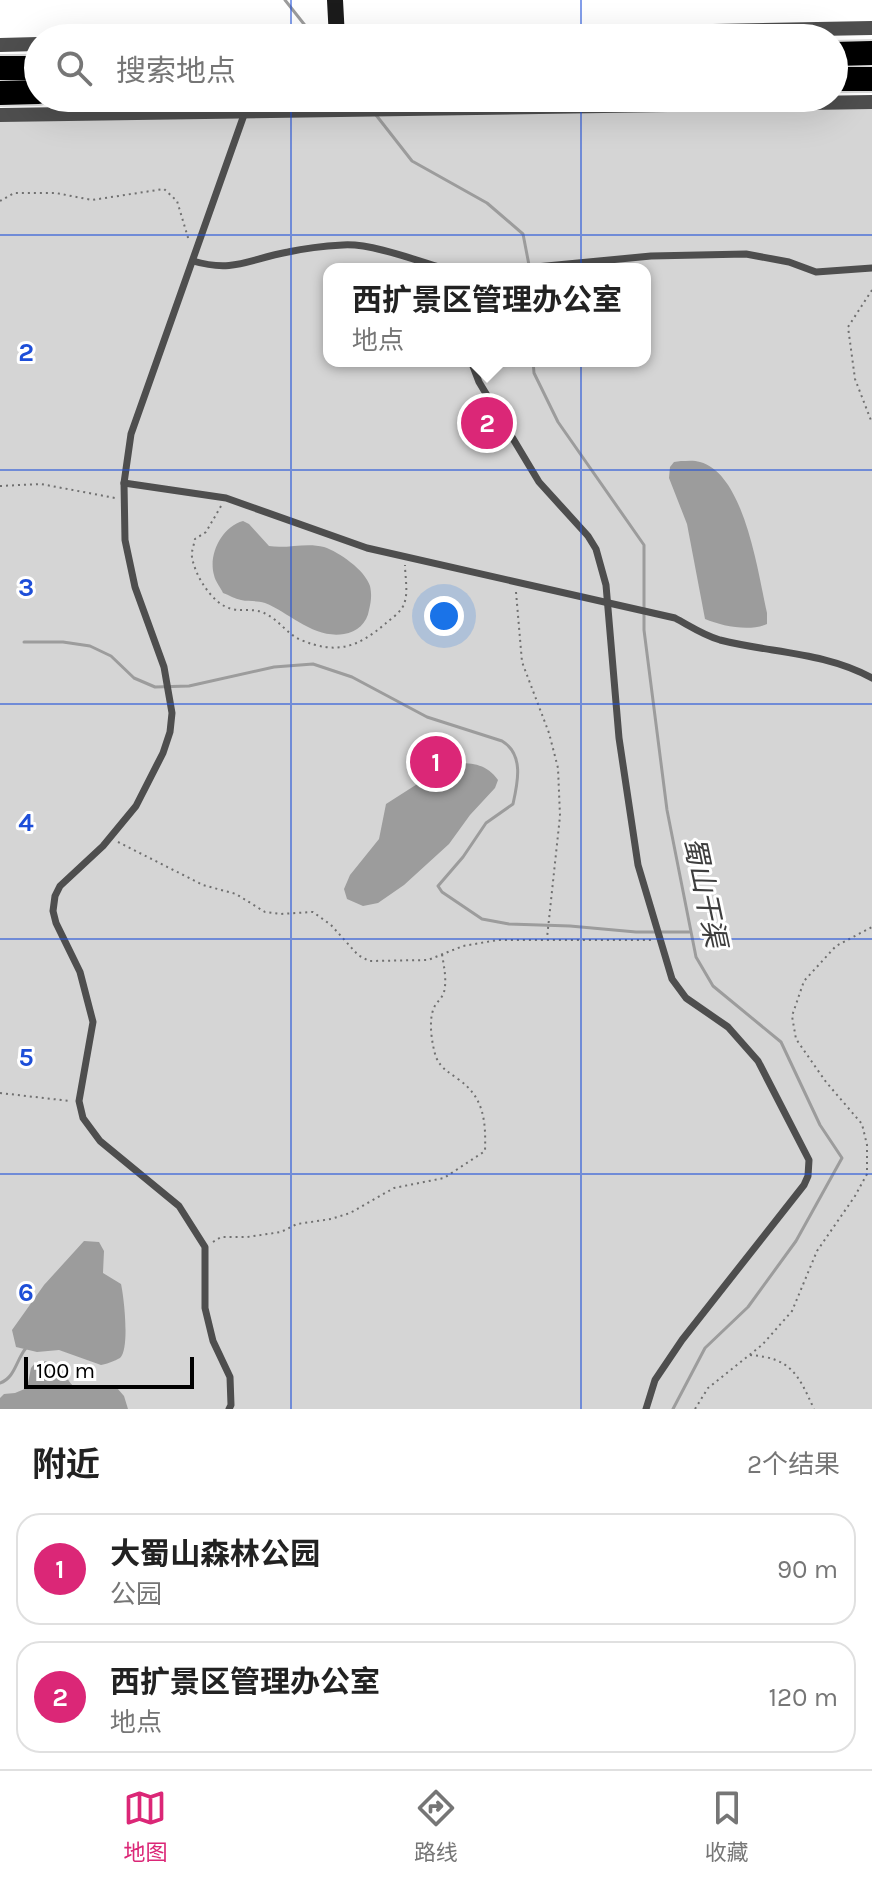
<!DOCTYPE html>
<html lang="zh">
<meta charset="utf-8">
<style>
:root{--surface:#fff;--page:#f2f2f2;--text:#222;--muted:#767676;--line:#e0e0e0;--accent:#db2777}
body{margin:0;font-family:Karla,"Noto Sans SC",sans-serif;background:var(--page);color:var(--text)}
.scale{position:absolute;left:24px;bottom:20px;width:170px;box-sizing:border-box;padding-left:8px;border:4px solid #000;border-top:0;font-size:22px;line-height:28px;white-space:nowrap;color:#000;-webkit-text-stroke:6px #fff;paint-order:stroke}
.you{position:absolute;left:444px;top:616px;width:28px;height:28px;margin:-20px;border:6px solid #fff;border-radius:50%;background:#1a73e8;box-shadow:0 0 0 12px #1a73e833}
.badge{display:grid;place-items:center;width:52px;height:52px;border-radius:50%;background:var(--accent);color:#fff;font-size:26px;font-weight:700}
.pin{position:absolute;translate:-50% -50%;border:4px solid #fff;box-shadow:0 2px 8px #0006}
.popup{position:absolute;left:323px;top:263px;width:328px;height:104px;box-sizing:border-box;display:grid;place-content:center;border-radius:16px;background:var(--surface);filter:drop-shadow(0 2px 6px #0005);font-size:26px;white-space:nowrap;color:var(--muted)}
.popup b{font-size:30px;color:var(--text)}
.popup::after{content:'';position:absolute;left:50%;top:100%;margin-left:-16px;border:16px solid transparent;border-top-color:var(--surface)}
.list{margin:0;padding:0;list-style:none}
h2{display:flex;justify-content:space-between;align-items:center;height:104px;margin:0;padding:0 32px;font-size:34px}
h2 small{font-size:26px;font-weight:400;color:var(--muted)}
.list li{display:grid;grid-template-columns:52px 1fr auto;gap:24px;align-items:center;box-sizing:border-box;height:112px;margin:0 16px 16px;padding:0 16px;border:2px solid var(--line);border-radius:24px}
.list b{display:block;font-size:30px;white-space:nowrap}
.list p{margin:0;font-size:26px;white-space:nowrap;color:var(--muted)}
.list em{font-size:26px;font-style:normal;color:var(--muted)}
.icon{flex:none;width:44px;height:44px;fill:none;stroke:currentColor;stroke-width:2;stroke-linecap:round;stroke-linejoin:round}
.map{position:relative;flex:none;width:872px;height:1409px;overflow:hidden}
.search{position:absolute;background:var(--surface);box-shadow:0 8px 32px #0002;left:24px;right:24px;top:24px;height:88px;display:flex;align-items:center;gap:20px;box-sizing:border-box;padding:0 28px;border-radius:44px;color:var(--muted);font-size:30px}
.sheet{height:360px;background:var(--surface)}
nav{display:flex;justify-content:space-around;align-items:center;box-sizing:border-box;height:112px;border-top:2px solid var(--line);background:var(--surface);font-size:22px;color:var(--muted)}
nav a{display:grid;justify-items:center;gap:4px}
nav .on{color:var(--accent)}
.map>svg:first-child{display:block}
.green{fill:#d5d5d5;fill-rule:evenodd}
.water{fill:#9c9c9c}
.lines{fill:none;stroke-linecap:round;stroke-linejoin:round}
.stream{stroke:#9c9c9c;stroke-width:3}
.highway-casing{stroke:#dbdbdb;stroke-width:28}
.path{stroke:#707070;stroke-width:2;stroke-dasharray:2 4;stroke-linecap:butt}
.lane{stroke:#4e4e4e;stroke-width:7}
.street{stroke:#4e4e4e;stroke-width:14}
.secondary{stroke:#1b1b1b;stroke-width:16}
.highway{stroke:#000;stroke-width:24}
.grid{fill:none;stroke:#1d4ed8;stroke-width:2;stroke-opacity:0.55}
.labels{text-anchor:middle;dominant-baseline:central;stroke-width:6;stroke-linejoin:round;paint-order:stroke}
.water-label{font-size:28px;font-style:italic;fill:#3d3d3d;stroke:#fff}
.grid-label{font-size:26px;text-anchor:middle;font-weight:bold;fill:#1d4ed8;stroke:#fff;stroke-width:6;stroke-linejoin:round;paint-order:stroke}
</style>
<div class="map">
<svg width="872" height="1409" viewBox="0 0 872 1409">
<rect width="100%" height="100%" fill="#fff"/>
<path class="green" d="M872 102V1409H0V115ZM329 269H645V361H329Z"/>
<g class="water">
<path d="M681 461C687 461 694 460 700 462 745 474 758 574 767 613V624C749 632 722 626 705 619L687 524 669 478 670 467 674 462Z"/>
<path d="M243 521 249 524 269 546C287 549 306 542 324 547 339 552 365 570 370 586 372 595 371 602 369 610 367 623 357 632 344 634 314 639 290 613 265 603 257 600 249 602 241 600 235 599 229 595 223 593 221 588 215 581 214 575 208 554 222 527 243 521Z"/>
<path d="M446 763C467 763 485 761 498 780L495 788 470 815 449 844 404 885 378 903 363 906 347 899 344 889 350 875 379 839 386 804 422 781 435 766Z"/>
<path d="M84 1241 99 1242 104 1251 103 1273 121 1284C124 1297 130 1349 120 1358 115 1361 106 1364 101 1365L59 1350 37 1352 16 1347 12 1330 44 1285Z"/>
<path d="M52 1361C61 1365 63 1373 69 1381 79 1396 91 1385 104 1387 109 1387 113 1388 117 1388L124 1396 128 1409H0V1398L4 1394 15 1393 27 1388 31 1368 36 1362Z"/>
</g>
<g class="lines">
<g class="stream">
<polyline points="285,0 315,38"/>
<polyline points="362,98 368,106"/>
<polyline points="376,115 412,161 487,203 523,234 529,265"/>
<polyline points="533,361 534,373 558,422 644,545 644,630 667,810 696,957 713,986 781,1042 820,1125 842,1158 796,1241 748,1307 705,1348 673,1409"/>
<path d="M24 642H63L90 646 111 656 134 678 155 687 189 686 274 667 313 664 352 677 427 717 502 741C524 754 518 782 513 804L486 823 463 857 438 886 442 892 482 919 509 924 570 926 636 932H689"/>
<path d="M0 1383C15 1378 16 1360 26 1348"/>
</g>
<defs>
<g id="highway">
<polyline points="834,54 872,53"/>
<polyline points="0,68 38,68"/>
<polyline points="834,79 872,79"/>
<polyline points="0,93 38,92"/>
</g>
</defs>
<use href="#highway" class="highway-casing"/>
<g class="path">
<polyline points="0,201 14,193 56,193 92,200 164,189 177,201 189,241"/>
<polyline points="872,290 848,327 855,379 872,423"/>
<polyline points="0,486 41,484 115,498"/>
<path d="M221 506 206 532 195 539C194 545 191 552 192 557 195 576 213 605 232 609 245 612 255 607 268 615 280 622 289 635 301 640 337 655 358 647 385 624 392 618 403 611 405 601 408 591 405 575 405 565"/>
<polyline points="516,592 522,662 549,733 558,768 560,816 547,938"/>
<polyline points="118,842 203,885 236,894 265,912 281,914 313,912 331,925 358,955 369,961 428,960 463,946 498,940 651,940"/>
<polyline points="0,1093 70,1101"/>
<path d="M213 1242 221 1237H247L281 1232 297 1224 331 1219 350 1213 394 1188 444 1178 485 1151C486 1121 484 1097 458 1079 449 1072 441 1069 436 1057 432 1045 428 1020 434 1008 436 1002 442 999 444 992 447 980 444 967 442 954"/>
<path d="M750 1355C791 1358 798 1374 814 1409"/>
<polyline points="695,1409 708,1388 762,1345 792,1311 817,1251 855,1196 867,1174 867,1145 862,1124 826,1082 796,1039 792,1016 804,981 836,946 872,927"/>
</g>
<g class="lane">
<path d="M193 261C234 273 249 259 288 252 306 248 325 246 343 245 371 243 418 261 445 269"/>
<polyline points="515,269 651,256 746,254 789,262 816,272 872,268"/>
<polyline points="471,361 479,382 539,482 588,536 596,549 606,585 619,738 638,865 672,979 686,998 728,1027 758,1061 809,1160 808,1176 804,1185 682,1340 655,1380 646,1409"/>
<path d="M124 483 226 498 367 548 675 618C690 626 703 635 720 640 771 653 825 652 872 678"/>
<polyline points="229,1409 231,1405 230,1377 213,1341 205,1308 205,1247 179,1206 100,1141 83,1118 79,1101 93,1022 80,972 56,923 53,911 55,896 60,886 103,846 136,806 163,753 170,732 172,713 164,667 135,587 125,540 124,483 131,434 245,112"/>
</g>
<g class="street">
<polyline points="343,38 872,28"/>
<polyline points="0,45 38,44"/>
<polyline points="0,115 872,102"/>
</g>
<polyline class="secondary" points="335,0 337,38"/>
<use href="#highway" class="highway"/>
</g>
<path class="grid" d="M291 0V38M581 0V38M291 98V1409M581 98V1409M0 235H872M0 470H872M0 704H872M0 939H872M0 1174H872"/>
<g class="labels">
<g class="water-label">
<text transform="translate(705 892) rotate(78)">蜀山干渠</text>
</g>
</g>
<g class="grid-label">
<text x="26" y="361">2</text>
<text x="26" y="596">3</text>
<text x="26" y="831">4</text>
<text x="26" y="1066">5</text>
<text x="26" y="1301">6</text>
</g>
</svg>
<div class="scale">100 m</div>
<div class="you"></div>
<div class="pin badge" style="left:436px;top:762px">1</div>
<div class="pin badge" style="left:487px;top:423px">2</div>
<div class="popup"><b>西扩景区管理办公室</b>地点</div>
<div class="search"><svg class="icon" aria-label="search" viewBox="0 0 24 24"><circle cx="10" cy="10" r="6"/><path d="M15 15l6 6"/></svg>搜索地点</div>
</div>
<section class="sheet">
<h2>附近<small>2个结果</small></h2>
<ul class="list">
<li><span class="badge">1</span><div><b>大蜀山森林公园</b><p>公园</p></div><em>90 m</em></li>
<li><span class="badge">2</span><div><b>西扩景区管理办公室</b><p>地点</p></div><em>120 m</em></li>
</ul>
</section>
<nav>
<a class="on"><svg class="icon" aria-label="map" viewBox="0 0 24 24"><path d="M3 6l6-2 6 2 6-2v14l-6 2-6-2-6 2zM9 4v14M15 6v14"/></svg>地图</a>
<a><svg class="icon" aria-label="directions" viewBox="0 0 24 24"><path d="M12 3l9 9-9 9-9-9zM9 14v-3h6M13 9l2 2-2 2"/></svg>路线</a>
<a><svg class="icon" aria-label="saved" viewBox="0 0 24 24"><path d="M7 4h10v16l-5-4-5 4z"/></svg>收藏</a>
</nav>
